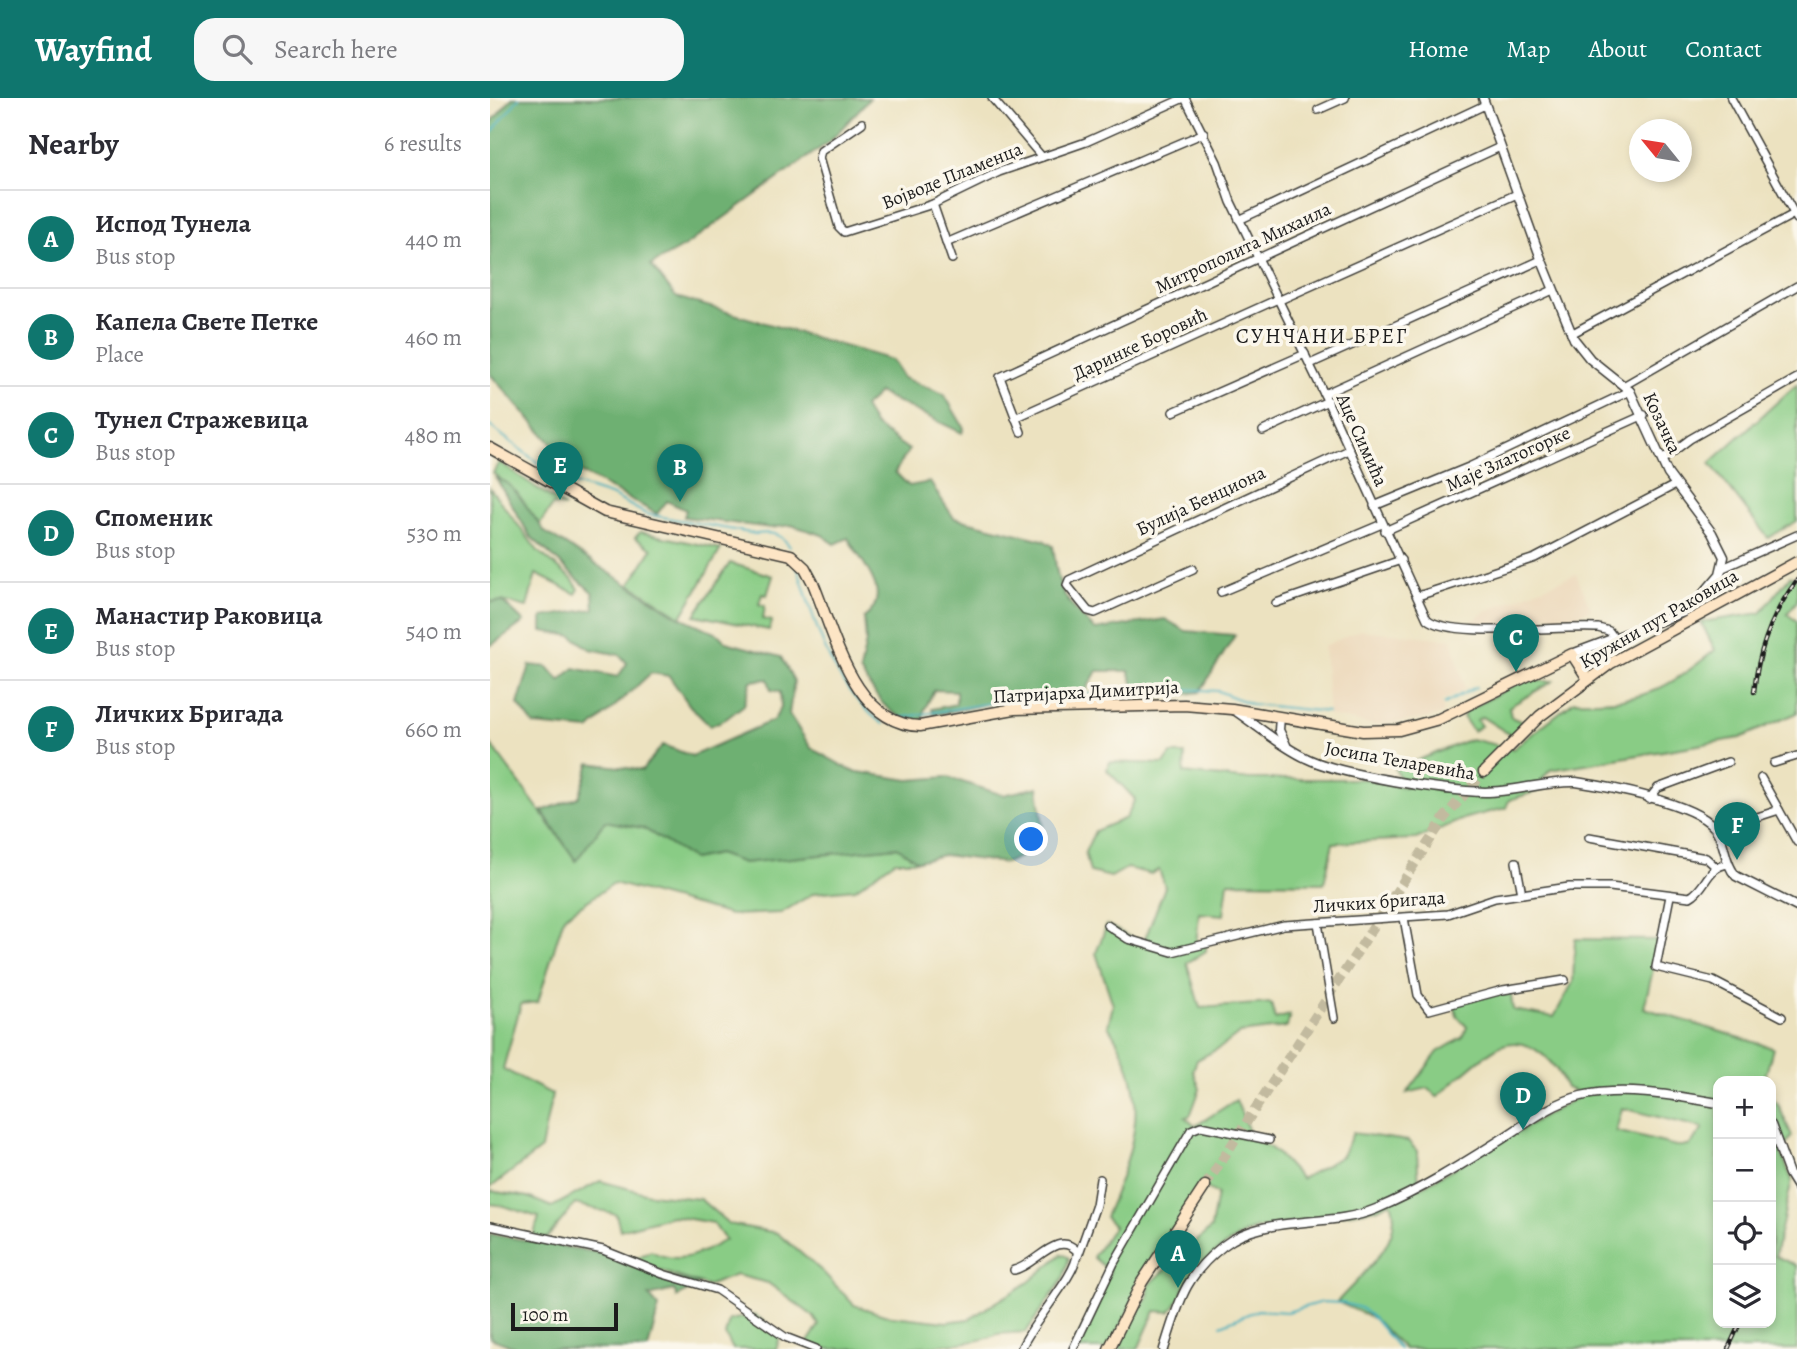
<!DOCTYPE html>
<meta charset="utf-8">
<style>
:root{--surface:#fff;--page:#f7f7f7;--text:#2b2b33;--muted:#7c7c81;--line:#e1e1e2;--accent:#0f766e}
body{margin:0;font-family:Alegreya,serif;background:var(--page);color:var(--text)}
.controls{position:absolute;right:21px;bottom:21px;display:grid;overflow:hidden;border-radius:14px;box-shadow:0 4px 10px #0003}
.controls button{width:63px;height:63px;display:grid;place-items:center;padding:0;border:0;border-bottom:2px solid var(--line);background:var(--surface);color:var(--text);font:35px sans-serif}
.compass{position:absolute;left:1139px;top:21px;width:63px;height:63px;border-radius:50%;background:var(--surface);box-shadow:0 4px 10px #0003;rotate:300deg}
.scale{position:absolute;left:21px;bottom:18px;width:107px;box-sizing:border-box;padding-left:7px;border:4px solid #1c1c1c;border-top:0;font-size:19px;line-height:24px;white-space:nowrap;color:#1c1c1c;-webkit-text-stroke:5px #fbf7ec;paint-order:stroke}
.you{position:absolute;left:542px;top:742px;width:24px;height:24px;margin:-18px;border:5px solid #fff;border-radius:50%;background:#1a73e8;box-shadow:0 0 0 10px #1a73e833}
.badge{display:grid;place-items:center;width:46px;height:46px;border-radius:50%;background:var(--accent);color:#fff;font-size:23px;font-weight:700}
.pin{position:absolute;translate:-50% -58px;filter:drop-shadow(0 2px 4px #0008)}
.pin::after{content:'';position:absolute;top:37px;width:24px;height:21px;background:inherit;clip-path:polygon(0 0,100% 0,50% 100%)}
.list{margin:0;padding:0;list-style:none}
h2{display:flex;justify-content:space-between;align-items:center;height:91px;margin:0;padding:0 28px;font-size:30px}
h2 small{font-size:23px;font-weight:400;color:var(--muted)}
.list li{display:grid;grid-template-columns:46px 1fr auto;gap:21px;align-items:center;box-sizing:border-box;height:98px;padding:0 28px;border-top:2px solid var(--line)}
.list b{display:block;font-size:26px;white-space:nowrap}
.list p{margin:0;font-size:23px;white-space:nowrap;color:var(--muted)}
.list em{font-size:23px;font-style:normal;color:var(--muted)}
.icon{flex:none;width:38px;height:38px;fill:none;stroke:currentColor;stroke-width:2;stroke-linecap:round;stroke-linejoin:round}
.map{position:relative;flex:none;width:1307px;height:1251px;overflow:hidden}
header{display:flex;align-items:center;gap:42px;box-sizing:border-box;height:98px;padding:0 35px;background:var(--accent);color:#fff}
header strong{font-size:33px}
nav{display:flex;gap:38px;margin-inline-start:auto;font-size:24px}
.search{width:490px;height:63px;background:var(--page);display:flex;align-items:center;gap:18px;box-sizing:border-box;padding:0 24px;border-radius:21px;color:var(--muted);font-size:26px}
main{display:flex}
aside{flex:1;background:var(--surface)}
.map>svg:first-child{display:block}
.built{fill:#ecd8ba}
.green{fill:#89cc85;stroke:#527450;stroke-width:2;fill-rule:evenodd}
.forest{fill:#6eb072;stroke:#456647;stroke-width:2}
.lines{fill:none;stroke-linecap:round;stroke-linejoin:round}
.stream{stroke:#40aebd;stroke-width:2}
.secondary-tunnel{stroke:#c2ba9f;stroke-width:10;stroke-dasharray:10 5;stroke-linecap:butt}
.minor-casing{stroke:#3b3a35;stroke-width:10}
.tertiary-casing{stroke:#3b3a35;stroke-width:11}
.secondary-casing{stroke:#3b3a35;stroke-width:13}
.minor{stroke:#fff;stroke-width:7}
.tertiary{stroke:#fff;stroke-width:8}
.secondary{stroke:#fde5c5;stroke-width:10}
.rail-casing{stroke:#1c1c1c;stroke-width:4.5}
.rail{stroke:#fbf7ec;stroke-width:2;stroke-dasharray:5;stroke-linecap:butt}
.labels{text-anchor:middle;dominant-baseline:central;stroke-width:7;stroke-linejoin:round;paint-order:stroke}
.street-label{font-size:19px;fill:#1c1c1c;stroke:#fbf7ec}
.neighbourhood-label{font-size:21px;letter-spacing:2px;fill:#1c1c1c;stroke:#fbf7ec}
</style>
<header>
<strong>Wayfind</strong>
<div class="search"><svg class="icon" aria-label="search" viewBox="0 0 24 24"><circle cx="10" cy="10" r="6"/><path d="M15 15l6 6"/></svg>Search here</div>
<nav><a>Home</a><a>Map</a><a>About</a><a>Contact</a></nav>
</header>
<main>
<aside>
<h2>Nearby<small>6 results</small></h2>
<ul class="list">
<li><span class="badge">A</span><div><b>Испод Тунела</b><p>Bus stop</p></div><em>440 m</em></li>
<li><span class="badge">B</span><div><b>Капела Свете Петке</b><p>Place</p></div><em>460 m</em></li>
<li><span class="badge">C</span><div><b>Тунел Стражевица</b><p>Bus stop</p></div><em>480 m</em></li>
<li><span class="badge">D</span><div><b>Споменик</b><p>Bus stop</p></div><em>530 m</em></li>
<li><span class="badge">E</span><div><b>Манастир Раковица</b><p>Bus stop</p></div><em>540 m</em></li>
<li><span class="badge">F</span><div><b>Личких Бригада</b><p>Bus stop</p></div><em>660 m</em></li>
</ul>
</aside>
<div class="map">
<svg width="1307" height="1251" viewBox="0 0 1307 1251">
<rect width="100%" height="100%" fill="#fbf7ec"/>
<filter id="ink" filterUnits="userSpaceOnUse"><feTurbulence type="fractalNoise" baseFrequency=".0143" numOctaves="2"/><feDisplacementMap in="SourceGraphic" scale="14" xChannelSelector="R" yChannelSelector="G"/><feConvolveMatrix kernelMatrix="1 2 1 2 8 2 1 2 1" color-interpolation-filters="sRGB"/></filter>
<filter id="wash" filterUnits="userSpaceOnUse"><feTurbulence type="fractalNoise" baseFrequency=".00686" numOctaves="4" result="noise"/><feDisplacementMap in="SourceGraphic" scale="28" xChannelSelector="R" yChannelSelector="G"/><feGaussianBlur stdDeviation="1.57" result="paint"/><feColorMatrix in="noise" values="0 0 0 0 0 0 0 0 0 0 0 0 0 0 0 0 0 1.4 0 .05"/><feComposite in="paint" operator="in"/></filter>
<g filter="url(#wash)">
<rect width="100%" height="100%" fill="#ece2c0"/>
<g class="built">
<polygon points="1086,476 1101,511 1084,518 1049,517 1051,524 1035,522 982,530 983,523 994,514"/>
<polygon points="870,532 962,541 975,591 952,603 954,615 936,621 884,627 839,618 834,548"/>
</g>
<g class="green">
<polygon points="1307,286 1307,423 1278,440 1220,365"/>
<polygon points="9,364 66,403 75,409 63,407 49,427 27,395 3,375"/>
<polygon points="0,390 48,453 82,481 89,491 86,496 46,476 37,509 12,503 0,504"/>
<polygon points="150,434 231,451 191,519 140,486 162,451 145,440"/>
<polygon points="240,465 283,478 277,497 272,496 269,506 275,508 273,521 282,523 279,532 205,517"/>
<path d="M1300 478 1307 480V503L1297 516 1307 523V615L1250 640 1060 672 1053 680 1054 691 1019 702 1016 710 976 720 926 741 843 745 834 785 738 784 734 817 709 815 706 848 716 845V853L697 865 710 910 781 905 785 921 800 917 797 929 750 935 733 948 707 962 703 972 710 991 700 1018 695 1019 705 1028 746 1002 760 1036 786 1054 811 1081 852 1058 863 1035 918 1043 927 1053 929 1090 1093 996 1076 990C1068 967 1041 937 1013 947 997 952 961 987 947 999L938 990 917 995 948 954 973 939 977 929 967 918 964 906 1020 890 1023 912 1064 919 1083 884 1085 841 1170 842 1154 910 1283 950 1274 983H1228V1225H1281V1000L1287 1004 1302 1038 1291 1054 1302 1082 1285 1158 1307 1168V1251H914L883 1220 847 1204C870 1177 916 1144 901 1104L886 1111 765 1131C743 1140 718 1158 703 1176 693 1188 691 1203 680 1214L665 1213 648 1251H629L642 1219 658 1199 659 1187 721 1130 727 1096 715 1089 664 1163 619 1251H583L620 1174 603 1159 624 1128 615 1119C645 1049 664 997 618 928L623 907 606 855 617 827 653 846 675 789 669 772 661 776 637 770 621 779 600 774 595 754 605 733 636 720 645 701 617 672 619 664 674 666 681 656H695L694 675 751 681H876L915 689 905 671 981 641 1023 651 1084 603C1152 605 1173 594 1225 552L1211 524 1271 515ZM1132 1010 1213 1030V1031L1199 1048H1186L1126 1033Z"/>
<polygon points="1031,583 1063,583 1019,609 1021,619 1037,626 1022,638 992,619 987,622 991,628 983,633 973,619 976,613"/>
<polygon points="0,645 86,762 115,723 153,730 203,761 228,756 253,765 407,749 428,763 405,763 365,791 324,795 291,815 241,817 124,785 74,819 48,904 31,906 13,971 62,996 51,1051 0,1090"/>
<path d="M110 1083 159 1096 210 1101 239 1126 287 1135 333 1174 364 1207 394 1217 456 1224 479 1221 539 1184 572 1156 579 1160 573 1181 536 1234 507 1236C484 1251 361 1251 326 1251L316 1247 329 1227 323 1218 278 1185 246 1177 217 1188 140 1163 161 1153C188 1168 211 1156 235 1142L223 1125 182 1118 130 1132 126 1116 85 1106 57 1140 43 1139 49 1119C31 1115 19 1107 0 1106V1093L38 1099 62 1109Z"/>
<polygon points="265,1217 291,1236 286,1251 243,1251 235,1237 239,1222"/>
</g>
<g class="forest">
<path d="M22 0H380L340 43 195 148 161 167 186 199 402 262 413 280 454 296 474 330 472 335 389 295 374 309 384 327 419 352 405 374 419 388 440 384 464 420 553 442 563 448C569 494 572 500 605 532L675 521 696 533 745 537 710 594 649 602 639 573H607L592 599 507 604 444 617 442 611 466 606V593L444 592 434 613 433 622C399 624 387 599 370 573L376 543 374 520C405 497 372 466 358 440L345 446 332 437 301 427 281 430 194 419 196 412 177 403 167 416 83 370 0 276V26Z"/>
<polygon points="6,380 16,384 27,395 55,434 188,518 228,536 236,544 291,559 304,583 299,616 321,650 362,673 419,682 457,679 513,697 548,689 553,728 536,756 516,765 453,757 428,763 407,749 253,765 228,756 203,761 153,730 115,723 86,763 52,713 89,699 100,665 152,672 173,647 202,658 284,622 291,609 290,594 281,592 278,581 261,583 254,607 236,621 220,628 200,608 179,578 161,575 99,632 44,627 28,606 40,567 58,569 70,583 84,570 128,579 137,565 130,557 100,551 82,538 52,533 52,519 104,511 103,495 40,438"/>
<polygon points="12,503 34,524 0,548 0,504"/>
<polygon points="0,1136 111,1155 161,1175 209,1186 187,1199 184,1192 159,1198 169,1209 158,1251 29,1251 0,1240"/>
</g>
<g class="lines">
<g class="stream">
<polyline points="0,37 29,0"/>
<path d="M0 328 69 381 123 398 156 416 266 436C282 434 291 435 300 449"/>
<path d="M307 468C327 529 339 586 393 626"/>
<polyline points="586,596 602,596 613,602 637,602 692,591 728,593 761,606 838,614"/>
<polyline points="954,606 986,589"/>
<polyline points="409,620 507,604 554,602"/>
<polyline points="731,1227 768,1212 797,1214 832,1204 853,1205 871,1210 883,1220 909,1251"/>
</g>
</g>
</g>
<g filter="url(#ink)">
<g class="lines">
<polyline class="secondary-tunnel" points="715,1088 955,719 994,674"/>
<defs>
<g id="minor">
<polyline points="502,0 552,59"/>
<path d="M695 0 727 64 741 104 834 296 937 521C960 541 1072 527 1108 530L1119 533 1125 541"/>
<polyline points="1241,0 1307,121"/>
<polyline points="828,12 855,0"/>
<polyline points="372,25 331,53 329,60 349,129 354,134 443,106 509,74 596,44 694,0"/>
<polyline points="443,106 462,161"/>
<polyline points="749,122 995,7"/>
<polyline points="456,145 714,35"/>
<polyline points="790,202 1027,96"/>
<polyline points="1081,236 1304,116"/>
<polyline points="820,266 1051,162"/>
<polyline points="1135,287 1307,188"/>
<polyline points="834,296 1063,192"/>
<polyline points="683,314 815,256"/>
<polyline points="525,320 788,201"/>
<polyline points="773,333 838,303"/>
<polyline points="531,334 510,279 1010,49"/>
<polyline points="1172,362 1200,341 1307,280"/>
<polyline points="884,408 979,369 1140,293"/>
<polyline points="895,433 1154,317"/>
<polyline points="1233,470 1307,437"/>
<polyline points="703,471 605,515 598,513 577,487 579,482 859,352"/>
<polyline points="731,494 892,426"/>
<polyline points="928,498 1045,460 1185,387"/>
<polyline points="786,505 911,462"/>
<polyline points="1284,665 1307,658"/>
<polyline points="1271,680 1307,744"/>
<polyline points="1159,701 1168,690 1238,664"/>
<polyline points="1227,732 1289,712"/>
<polyline points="1099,739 1216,760 1226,769"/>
<polyline points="1026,764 1032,796"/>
<polyline points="1180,798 1166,869 1223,883 1292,919"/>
<polyline points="914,820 928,897 939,912 1013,892 1075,882"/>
<polyline points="828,825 844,920"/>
<path d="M617 827 638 841 682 854 794 827 958 816 1005 800 1079 789H1120L1200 799C1217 790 1216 769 1238 766"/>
<polyline points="0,1128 113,1152 173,1176 227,1192 295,1239 326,1251"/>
<polyline points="588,1158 606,1107 610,1081"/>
<path d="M524 1172C545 1168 567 1131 587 1153 590 1174 541 1225 531 1251"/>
<polyline points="583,1251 624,1165 701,1032 711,1028 779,1042"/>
</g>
<g id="tertiary">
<polyline points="993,0 1050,158 1084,241 1100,261 1140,293 1178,376 1222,435 1234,459 1230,476 1199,512 1082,556"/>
<path d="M744 612C768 628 790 648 816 660 850 677 955 693 995 694 1025 694 1055 683 1086 684 1119 689 1202 704 1224 729 1236 742 1233 764 1246 778L1307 809"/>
<polyline points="790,619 789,632 796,647"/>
<polyline points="1281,1027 1299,1076 1307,1089"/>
<path d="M674 1251C689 1205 693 1179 733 1148 775 1115 838 1131 886 1111 931 1092 971 1067 1012 1041 1036 1026 1062 1005 1091 998 1133 988 1186 998 1228 1005"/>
</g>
<g id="secondary">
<path d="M0 350 115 414 301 457 315 470 323 485C344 535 364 627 430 628L524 611 694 607 742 611 873 633 909 632 949 621 1082 556 1098 581"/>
<polyline points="994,674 1050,618 1121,565 1307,464"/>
<polyline points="619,1251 652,1184 715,1088"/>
</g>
</defs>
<use href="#minor" class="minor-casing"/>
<use href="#tertiary" class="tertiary-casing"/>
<use href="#secondary" class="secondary-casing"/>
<use href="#minor" class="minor"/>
<use href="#tertiary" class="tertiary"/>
<use href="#secondary" class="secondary"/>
<defs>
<g id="rail">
<path d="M1264 594C1268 553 1282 515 1307 482"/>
<polyline points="1238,1251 1250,1225"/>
</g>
</defs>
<use href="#rail" class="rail-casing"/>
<use href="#rail" class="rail"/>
</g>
</g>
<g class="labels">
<g class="street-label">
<text transform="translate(462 78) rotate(-22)">Војводе Пламенца</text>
<text transform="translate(753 150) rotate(-25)">Митрополита Михаила</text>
<text transform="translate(650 246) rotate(-25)">Даринке Боровић</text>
<text transform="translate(1172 325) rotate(65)">Козачка</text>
<text transform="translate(872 342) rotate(66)">Аце Симића</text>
<text transform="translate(1018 361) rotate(-24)">Маје Златогорке</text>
<text transform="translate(711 403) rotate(-25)">Булија Бенциона</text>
<text transform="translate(1169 521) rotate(-30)">Кружни пут Раковица</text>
<text transform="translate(596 594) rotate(-3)">Патријарха Димитрија</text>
<text transform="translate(910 663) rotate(10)">Јосипа Теларевића</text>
<text transform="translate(889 804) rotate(-4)">Личких бригада</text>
</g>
<g class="neighbourhood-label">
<text x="832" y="238">СУНЧАНИ БРЕГ</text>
</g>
</g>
</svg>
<div class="controls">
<button>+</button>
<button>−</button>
<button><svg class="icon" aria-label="locate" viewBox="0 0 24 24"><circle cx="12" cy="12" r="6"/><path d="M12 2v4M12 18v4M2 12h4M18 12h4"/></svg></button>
<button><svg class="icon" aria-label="layers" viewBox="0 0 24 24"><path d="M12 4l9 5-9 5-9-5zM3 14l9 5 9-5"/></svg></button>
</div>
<svg class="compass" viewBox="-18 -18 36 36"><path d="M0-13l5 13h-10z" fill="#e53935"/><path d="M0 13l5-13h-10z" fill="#7c7c81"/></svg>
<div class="scale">100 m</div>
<div class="you"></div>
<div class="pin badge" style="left:688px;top:1190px">A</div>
<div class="pin badge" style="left:190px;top:404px">B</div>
<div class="pin badge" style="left:1026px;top:574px">C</div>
<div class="pin badge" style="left:1033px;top:1032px">D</div>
<div class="pin badge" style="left:70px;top:402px">E</div>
<div class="pin badge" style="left:1247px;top:762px">F</div>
</div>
</main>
